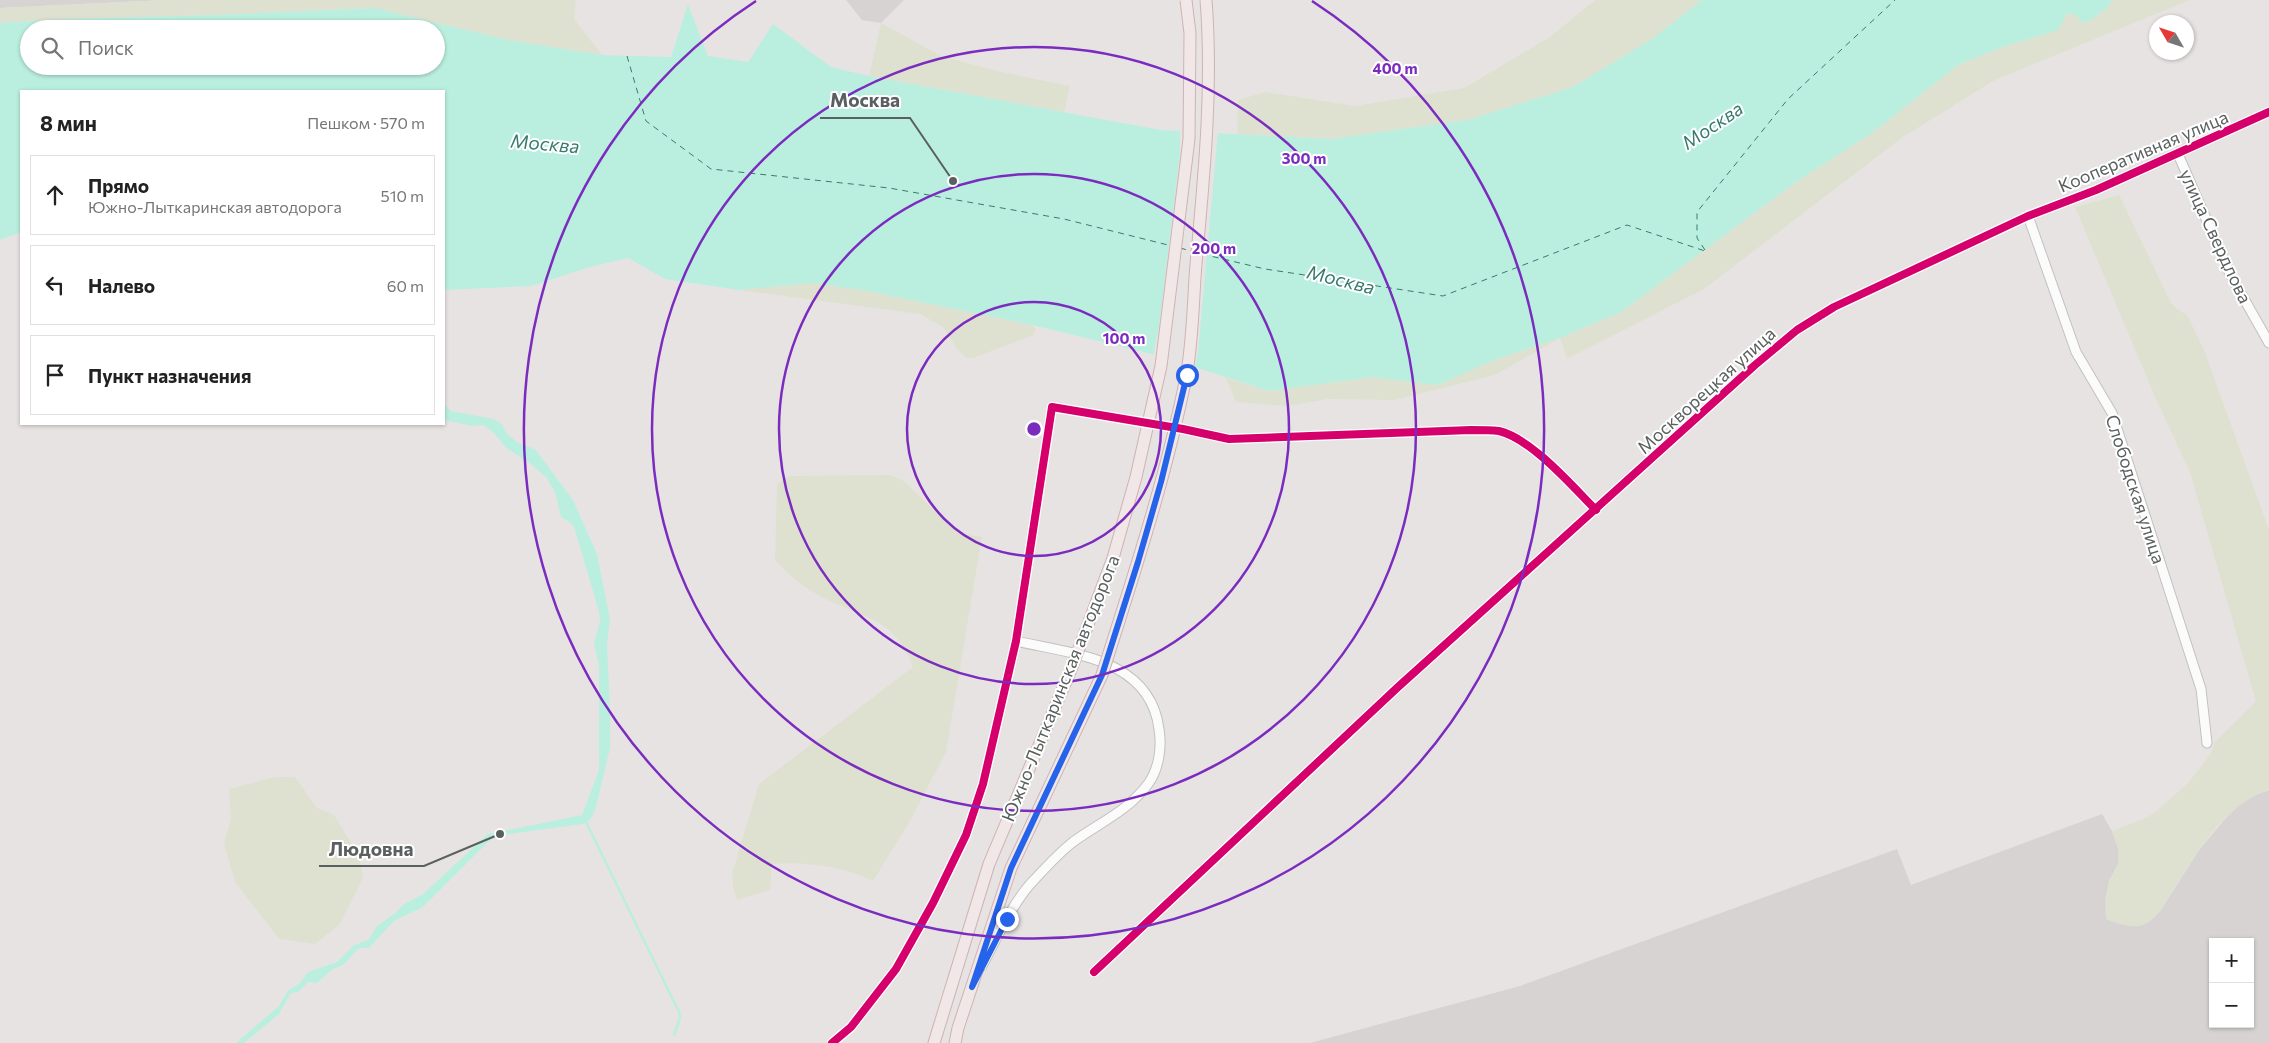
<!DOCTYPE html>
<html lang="ru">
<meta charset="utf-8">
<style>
:root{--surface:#fff;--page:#f6f6f6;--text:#222;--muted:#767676;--line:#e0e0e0}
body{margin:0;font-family:Commissioner,sans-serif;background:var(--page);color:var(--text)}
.controls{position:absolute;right:15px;bottom:15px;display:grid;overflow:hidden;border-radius:0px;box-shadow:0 1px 4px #0004}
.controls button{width:45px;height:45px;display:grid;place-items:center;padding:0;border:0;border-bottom:1px solid var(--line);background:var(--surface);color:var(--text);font:25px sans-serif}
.compass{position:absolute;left:2149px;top:15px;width:45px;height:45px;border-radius:50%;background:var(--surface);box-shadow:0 1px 4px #0004;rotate:309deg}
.stop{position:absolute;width:15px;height:15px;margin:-11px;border:4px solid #2563eb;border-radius:50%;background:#fff}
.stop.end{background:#2563eb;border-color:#fff;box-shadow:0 1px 5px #0008}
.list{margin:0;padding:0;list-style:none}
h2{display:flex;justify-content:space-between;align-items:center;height:65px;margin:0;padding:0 20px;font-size:21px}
h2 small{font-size:16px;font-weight:400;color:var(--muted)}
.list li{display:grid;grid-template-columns:32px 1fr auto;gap:15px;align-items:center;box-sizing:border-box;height:80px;margin:0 10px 10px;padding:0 10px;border:1px solid var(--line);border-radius:0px}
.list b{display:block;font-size:19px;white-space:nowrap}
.list p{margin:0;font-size:16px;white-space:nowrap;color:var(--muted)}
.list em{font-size:16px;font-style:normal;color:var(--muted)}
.icon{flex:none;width:28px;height:28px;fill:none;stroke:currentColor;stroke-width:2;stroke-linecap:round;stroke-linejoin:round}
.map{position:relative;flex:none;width:2269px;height:1043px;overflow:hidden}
.search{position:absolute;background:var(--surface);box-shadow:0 1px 4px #0004;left:20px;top:20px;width:425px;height:55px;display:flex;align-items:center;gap:12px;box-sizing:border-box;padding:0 18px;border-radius:28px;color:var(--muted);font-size:19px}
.panel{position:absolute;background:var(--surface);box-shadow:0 1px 4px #0004;left:20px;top:90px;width:425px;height:335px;border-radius:0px}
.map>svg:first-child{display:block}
.industrial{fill:#d8d3d3;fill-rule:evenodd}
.green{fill:#dee1cf}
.water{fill:#baefe0;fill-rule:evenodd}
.pier{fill:#e8e3e3}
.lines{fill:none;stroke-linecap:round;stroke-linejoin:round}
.stream{stroke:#baefe0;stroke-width:2.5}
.ferry{stroke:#387b6d;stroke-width:1;stroke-dasharray:6 5;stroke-linecap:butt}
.minor-casing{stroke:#c1c1c0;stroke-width:11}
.major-casing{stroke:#ceb3b3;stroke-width:13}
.minor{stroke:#fcfbfb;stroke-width:9}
.major{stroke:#f0e7e6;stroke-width:11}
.major-bridge-casing{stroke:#ceb3b3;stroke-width:13;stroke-linecap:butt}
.major-bridge{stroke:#f0e7e6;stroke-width:11}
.cycleway-casing{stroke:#fff;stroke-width:11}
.cycleway{stroke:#d6006c;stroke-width:8}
.route{stroke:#2563eb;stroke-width:6}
.ring{fill:none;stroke:#7b2cbf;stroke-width:2.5}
.labels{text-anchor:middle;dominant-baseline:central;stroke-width:4;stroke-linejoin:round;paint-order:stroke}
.street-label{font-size:18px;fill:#59605f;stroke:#fff}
.water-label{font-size:19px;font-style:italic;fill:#387b6d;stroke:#fff}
.centre{fill:#7b2cbf;stroke:#fff;stroke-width:2.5}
.ring-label{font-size:15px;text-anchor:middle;font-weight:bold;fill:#7b2cbf;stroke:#fff;stroke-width:4;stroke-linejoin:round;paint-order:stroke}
.leader{fill:none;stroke:#59605f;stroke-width:2}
.callout-dot{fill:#59605f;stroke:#fff;stroke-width:2}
.callout-label{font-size:19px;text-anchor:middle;font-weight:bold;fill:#59605f;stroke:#fff;stroke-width:4;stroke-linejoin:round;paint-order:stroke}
</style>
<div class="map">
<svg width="2269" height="1043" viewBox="0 0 2269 1043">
<rect width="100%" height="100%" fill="#e8e3e3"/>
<g class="industrial">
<polygon points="0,0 165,0 0,8"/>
<polygon points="846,0 904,0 881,23 862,20"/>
<path d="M2269 790V1043H1310L1520 986 1897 849 1911 885 2102 814 2112 831 2118 848V864L2109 881 2159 913 2199 850 2225 819 2240 804 2258 794ZM2213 942H2250V1024H2213Z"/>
</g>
<g class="green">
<polygon points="165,0 576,0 574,19 602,55 508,40 374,8 214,15 65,19 0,23 0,8"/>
<polygon points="1595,0 1702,0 1652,39 1573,87 1467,120 1331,139 1237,134 1238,100 1265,92 1355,106 1464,88 1550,37"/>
<path d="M2112 0H2190L1995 80 1903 137 1704 289 1567 359 1560 338 1495 375 1395 400 1328 399 1287 406 1236 402 1226 378 1269 391 1373 377 1438 385 1494 360 1560 338 1621 312 1799 180 1872 133 1958 65 2005 46 2056 31C2063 27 2062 19 2068 13L2076 15 2082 22 2108 7Z"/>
<polygon points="881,23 941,56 997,71 1070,86 1064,112 869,76"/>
<path d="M2119 195 2171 303 2178 310 2187 315 2204 350 2269 530V790C2225 803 2196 854 2173 890 2165 902 2158 919 2143 925 2131 929 2117 923 2106 919L2105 900 2109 881 2118 864V848L2112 831 2148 817 2159 809 2189 782 2210 755 2215 742 2256 702 2190 472 2156 399 2075 207Z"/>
<polygon points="812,283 867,291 1032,325 1036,329 1034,335 973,358 966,358 957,349 943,327 920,314 739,290"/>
<path d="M891 475 904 481 957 533 982 537 946 752 910 821 873 881C847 867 802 861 772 864L770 890 737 900 733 887 732 874 759 784 913 667C895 614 854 617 813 592 799 584 786 572 775 560L777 484 788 476Z"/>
<polygon points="275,777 295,777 317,808 334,815 359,856 363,879 339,925 315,944 279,939 235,882 224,843 231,819 229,789"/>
</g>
<g class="water">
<path d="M1702 0H2112L2108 7 2088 22H2082L2076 15 2068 13C2062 19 2063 27 2056 31L2005 46 1958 65 1872 133 1799 180 1621 312 1560 338 1494 360 1438 385 1373 377 1269 391 1160 356 1032 325 867 291 812 283 739 290 665 279 628 258 590 267 531 286 444 290V91H21V232L0 240V23L65 19 214 15 375 8 508 40 602 55 671 57 688 4 708 56 748 62 773 24 831 67 869 76 1161 130 1331 139 1467 120 1573 87 1652 39ZM29 29H436V66H29Z"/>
<polygon points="444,404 451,411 494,419 502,424 506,433 518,443 535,449 573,500 597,554 610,619 607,644 610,710 610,748 595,811 590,820 583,824 503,835 490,840 423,907 394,921 369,948 359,948 343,965 333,969 317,983 308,982 298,992 291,993 279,1014 244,1043 236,1043 279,1006 288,990 299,984 308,972 337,962 354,945 368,940 376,927 395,913 404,904 423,894 488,834 582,815 599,770 599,667 594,643 600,622 599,612 575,530 572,524 561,517 555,492 546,477 528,462 506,448 494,433 483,425 472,426 444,420"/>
</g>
<polygon class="pier" points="1180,129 1218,131 1198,352 1194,370 1153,357 1159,327 1180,154"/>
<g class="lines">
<polyline class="stream" points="585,820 679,1012 680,1018 674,1035"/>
<g class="ferry">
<polyline points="627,56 646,121 711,169 889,188 1064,219 1172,246"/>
<polyline points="1180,248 1191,251"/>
<polyline points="1705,250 1697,238 1697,212 1788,99 1895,0"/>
<polyline points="1202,254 1265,269 1443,296 1627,225 1705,251"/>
</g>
<defs>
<g id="minor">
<polyline points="2178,154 2230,274 2269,343"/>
<polyline points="2028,216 2076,352 2112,413 2201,689 2207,743"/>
<path d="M982 966C997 938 1013 901 1035 879 1047 866 1060 852 1073 842 1099 823 1128 811 1148 784 1159 769 1162 747 1159 729 1150 658 1072 654 1016 641"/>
<polyline points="1094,972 1398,687 1755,365 1797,330 1834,307 2028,216 2096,190 2269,112"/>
<path d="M832 1043 851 1027 896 969 933 903 966 835 983 784 1016 641 1052 407 1183 429 1229 439 1471 430C1480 430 1490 430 1499 431 1532 439 1572 486 1596 510"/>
</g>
<g id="major">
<polyline points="934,1043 989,864 1072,667"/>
<polyline points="955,1043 958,1028 1011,868 1102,675"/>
</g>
</defs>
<use href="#minor" class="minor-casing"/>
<use href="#major" class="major-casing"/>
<use href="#minor" class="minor"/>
<use href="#major" class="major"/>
<defs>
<g id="major-bridge">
<polyline points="1072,667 1113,558 1136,477 1161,366 1189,139 1190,33 1186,0"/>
<path d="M1102 675C1133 577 1166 478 1186 377 1193 342 1193 300 1196 264 1204 176 1213 88 1206 0"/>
</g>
</defs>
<use href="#major-bridge" class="major-bridge-casing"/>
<use href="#major-bridge" class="major-bridge"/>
<defs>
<g id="cycleway">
<polyline points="1094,972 1398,687 1755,365 1797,330 1834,307 2028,216 2096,190 2269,112"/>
<path d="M832 1043 851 1027 896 969 933 903 966 835 983 784 1016 641 1052 407 1183 429 1229 439 1471 430C1480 430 1490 430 1499 431 1532 439 1572 486 1596 510"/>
</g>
</defs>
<use href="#cycleway" class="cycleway-casing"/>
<use href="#cycleway" class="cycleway"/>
</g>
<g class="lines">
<polyline class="route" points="1007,919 972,987 1011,868 1102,675 1138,562 1161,482 1187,375"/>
</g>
<g class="ring">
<circle cx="1034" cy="429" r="127"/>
<circle cx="1034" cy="429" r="255"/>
<circle cx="1034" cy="429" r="382"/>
<path d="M1312 1A510 510 0 1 1 756 1"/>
</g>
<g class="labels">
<g class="street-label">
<text transform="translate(2143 151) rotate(-23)">Кооперативная улица</text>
<text transform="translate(2216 236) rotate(65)">улица Свердлова</text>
<text transform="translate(1706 390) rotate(-42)">Москворецкая улица</text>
<text transform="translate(2136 489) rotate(72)">Слободская улица</text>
<text transform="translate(1060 688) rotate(-68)">Южно-Лыткаринская автодорога</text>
</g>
<g class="water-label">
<text transform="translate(1712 125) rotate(-34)">Москва</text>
<text transform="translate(545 143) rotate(5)">Москва</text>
<text transform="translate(1341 279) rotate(14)">Москва</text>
</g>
</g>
<circle cx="1034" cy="429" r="8" class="centre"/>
<g class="ring-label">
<text x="1395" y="74">400 m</text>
<text x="1304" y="164">300 m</text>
<text x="1214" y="254">200 m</text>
<text x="1124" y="344">100 m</text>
</g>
<path class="leader" d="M953 181L910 118H820M500 834L424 866H319"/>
<g class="callout-dot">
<circle cx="953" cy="181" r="5"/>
<circle cx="500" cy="834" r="5"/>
</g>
<g class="callout-label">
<text x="865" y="107">Москва</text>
<text x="371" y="856">Людовна</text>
</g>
</svg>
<div class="controls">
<button>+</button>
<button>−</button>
</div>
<svg class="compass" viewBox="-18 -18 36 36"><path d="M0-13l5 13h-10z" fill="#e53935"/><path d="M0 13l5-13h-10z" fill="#767676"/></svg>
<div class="stop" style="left:1187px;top:375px"></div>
<div class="stop end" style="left:1007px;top:919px"></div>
<div class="search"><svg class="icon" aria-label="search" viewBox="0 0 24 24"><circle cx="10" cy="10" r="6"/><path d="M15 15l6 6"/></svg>Поиск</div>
<section class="panel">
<h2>8 мин<small>Пешком · 570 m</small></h2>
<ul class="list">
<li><svg class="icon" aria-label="ahead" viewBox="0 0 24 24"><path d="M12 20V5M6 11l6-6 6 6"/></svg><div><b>Прямо</b><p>Южно-Лыткаринская автодорога</p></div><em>510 m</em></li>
<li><svg class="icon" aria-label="left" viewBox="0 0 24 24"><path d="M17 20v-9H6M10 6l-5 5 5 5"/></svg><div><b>Налево</b></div><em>60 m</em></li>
<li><svg class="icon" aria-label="arrive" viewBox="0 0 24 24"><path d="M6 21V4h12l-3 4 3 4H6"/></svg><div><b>Пункт назначения</b></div></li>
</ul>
</section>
</div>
